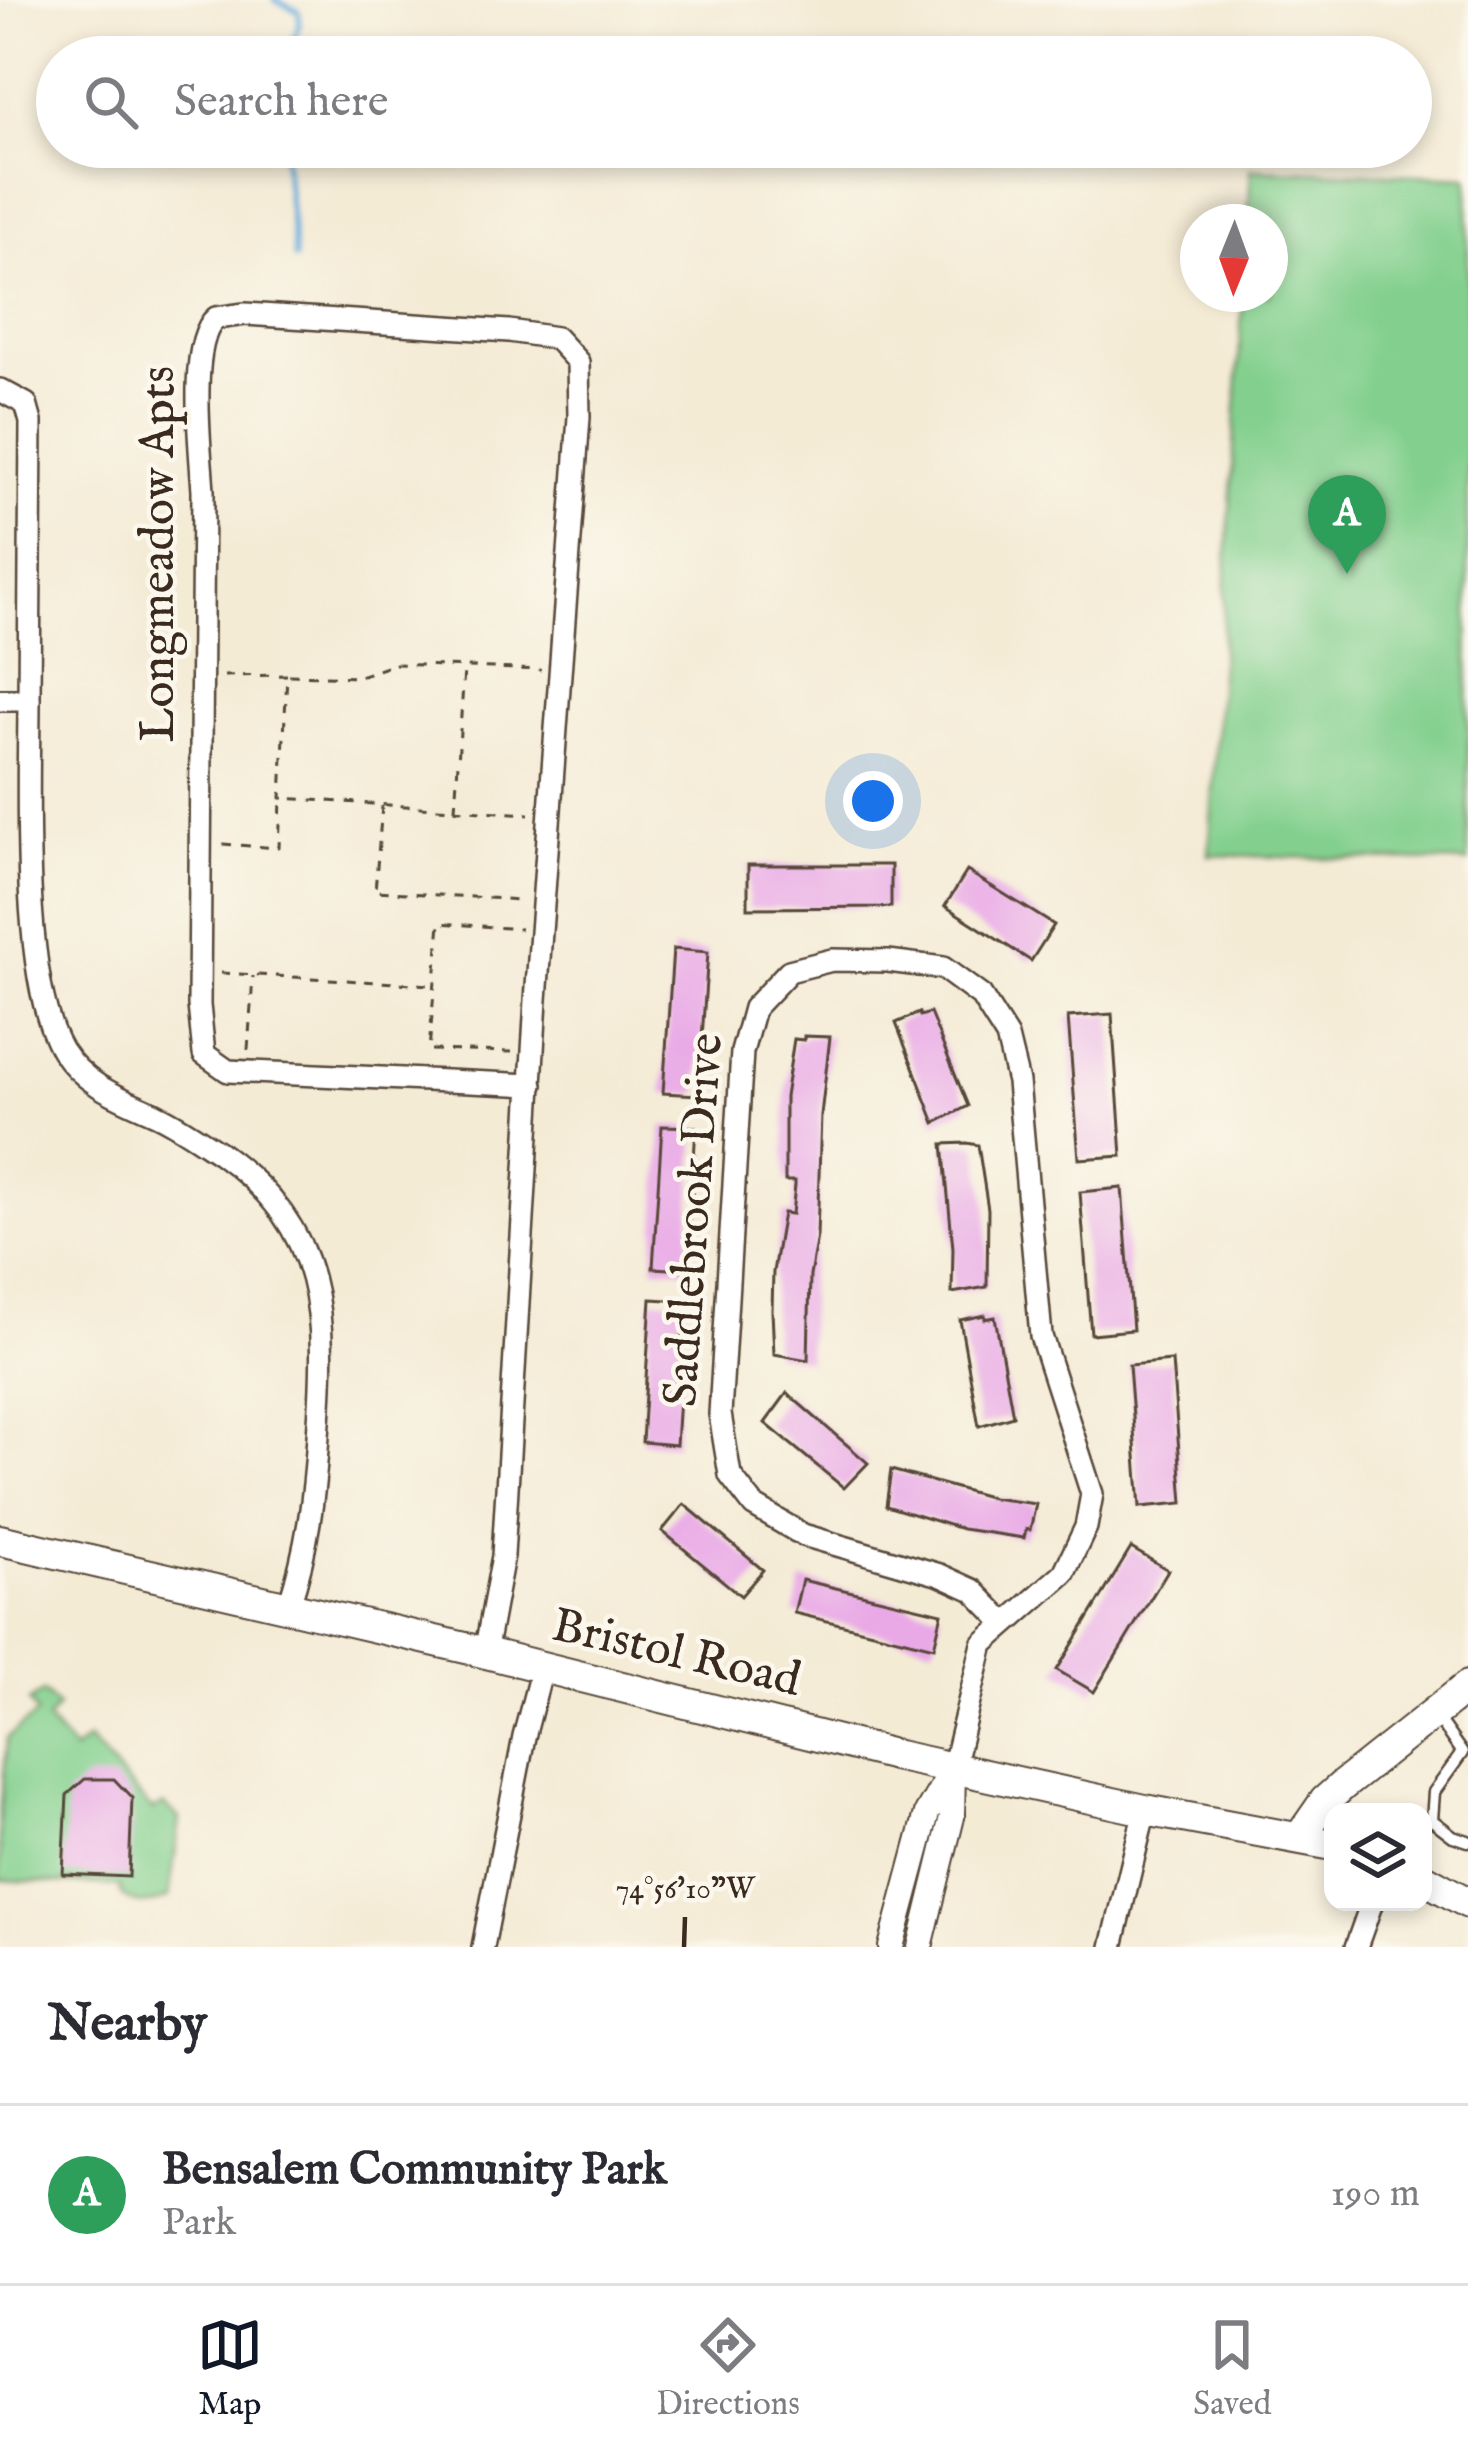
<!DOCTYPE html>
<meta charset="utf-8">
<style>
:root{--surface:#fff;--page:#f2f2f3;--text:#2b2b33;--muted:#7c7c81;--line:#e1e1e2;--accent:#111827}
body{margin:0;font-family:"IM FELL English",serif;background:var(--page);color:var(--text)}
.controls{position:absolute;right:36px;bottom:36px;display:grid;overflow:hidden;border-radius:24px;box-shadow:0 6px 18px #0003}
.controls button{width:108px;height:108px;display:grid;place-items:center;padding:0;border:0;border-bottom:3px solid var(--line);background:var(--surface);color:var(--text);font:60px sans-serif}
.compass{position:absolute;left:1180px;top:204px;width:108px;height:108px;border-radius:50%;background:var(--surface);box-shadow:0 6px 18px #0003;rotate:181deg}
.you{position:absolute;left:873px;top:801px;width:42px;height:42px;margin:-30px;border:9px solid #fff;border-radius:50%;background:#1a73e8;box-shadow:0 0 0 18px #1a73e833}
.badge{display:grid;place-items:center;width:78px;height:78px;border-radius:50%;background:var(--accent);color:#fff;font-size:39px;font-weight:700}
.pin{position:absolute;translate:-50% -99px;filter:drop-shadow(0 3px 6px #0008)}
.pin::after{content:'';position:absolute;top:63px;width:42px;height:36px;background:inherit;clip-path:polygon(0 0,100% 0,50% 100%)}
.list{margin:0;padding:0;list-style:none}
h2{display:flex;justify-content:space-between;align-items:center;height:156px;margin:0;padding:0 48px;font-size:51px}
h2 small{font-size:39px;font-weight:400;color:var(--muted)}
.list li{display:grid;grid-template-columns:78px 1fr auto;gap:36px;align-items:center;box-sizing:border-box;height:180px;padding:0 48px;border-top:3px solid var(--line)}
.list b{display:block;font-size:45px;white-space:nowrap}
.list p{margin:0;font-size:39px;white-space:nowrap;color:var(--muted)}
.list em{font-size:39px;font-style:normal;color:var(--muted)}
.icon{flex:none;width:66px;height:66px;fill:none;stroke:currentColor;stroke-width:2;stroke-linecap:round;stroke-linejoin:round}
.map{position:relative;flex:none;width:1468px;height:1947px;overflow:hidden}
.search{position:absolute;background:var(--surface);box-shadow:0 6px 18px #0003;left:36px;right:36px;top:36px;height:132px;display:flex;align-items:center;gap:30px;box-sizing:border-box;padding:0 42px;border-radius:66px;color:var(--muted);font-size:45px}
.sheet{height:336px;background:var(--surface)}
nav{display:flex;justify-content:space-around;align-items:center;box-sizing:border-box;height:168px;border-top:3px solid var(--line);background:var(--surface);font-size:33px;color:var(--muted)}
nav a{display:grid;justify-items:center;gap:6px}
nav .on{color:var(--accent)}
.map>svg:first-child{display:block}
.green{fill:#83d08e;stroke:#5f7d56;stroke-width:3}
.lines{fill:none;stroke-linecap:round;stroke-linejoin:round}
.stream{stroke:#63acdb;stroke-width:6}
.building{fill:#e9a9e6}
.service-casing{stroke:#574739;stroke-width:15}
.minor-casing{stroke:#574739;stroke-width:26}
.tertiary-casing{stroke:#574739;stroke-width:28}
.secondary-casing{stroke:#574739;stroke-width:34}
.path{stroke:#574739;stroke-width:3;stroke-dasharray:9 9;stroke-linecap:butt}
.service{stroke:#fff;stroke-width:10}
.minor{stroke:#fff;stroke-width:21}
.tertiary{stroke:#fff;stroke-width:24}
.secondary{stroke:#fff;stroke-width:30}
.ticks{fill:none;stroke:#3b2a1e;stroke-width:4.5}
.labels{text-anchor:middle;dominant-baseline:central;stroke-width:9;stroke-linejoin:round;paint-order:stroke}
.street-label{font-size:48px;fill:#3b2a1e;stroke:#fbf7ec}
.ticks-label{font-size:30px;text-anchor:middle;fill:#3b2a1e;stroke:#fbf7ec;stroke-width:9;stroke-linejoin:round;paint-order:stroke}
</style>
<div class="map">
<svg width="1468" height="1947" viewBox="0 0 1468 1947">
<rect width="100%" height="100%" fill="#fbf7ec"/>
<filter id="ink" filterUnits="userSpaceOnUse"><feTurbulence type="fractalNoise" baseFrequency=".00833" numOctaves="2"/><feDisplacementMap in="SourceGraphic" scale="24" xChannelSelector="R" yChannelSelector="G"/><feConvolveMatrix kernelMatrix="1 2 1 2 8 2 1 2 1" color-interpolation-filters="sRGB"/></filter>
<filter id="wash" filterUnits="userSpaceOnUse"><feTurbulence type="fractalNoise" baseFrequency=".004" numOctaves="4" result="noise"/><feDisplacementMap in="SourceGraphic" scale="48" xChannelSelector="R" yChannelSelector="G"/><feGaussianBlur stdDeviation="2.7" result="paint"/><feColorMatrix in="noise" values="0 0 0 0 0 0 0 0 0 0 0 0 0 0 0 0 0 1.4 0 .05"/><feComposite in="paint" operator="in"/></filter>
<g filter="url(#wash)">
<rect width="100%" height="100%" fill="#f4ebd5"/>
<g class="green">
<polygon points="1251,169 1468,177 1468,862 1209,855 1243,294 1270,294 1270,222 1248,222"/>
<path d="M43 1692 58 1707 47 1720 74 1751 88 1739 152 1810 164 1805 180 1819 169 1897C153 1905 135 1908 121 1894L120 1886 0 1880V1820L7 1738 37 1714 29 1702Z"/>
</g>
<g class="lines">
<g class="stream">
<path d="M275 0 298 11C305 31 289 43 277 57"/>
<polyline points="283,147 295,258"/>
</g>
</g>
<g id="blocks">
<g class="building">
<polygon points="748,865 891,865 891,907 748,908"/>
<polygon points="967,871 1054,925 1031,961 945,906"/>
<polygon points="673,949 708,952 698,1095 663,1093"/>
<polygon points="919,1013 920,1016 930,1013 968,1106 935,1123 896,1023"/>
<polygon points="1112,1014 1122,1156 1079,1159 1068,1017"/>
<polygon points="804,1036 830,1037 821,1115 817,1236 810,1276 808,1360 774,1354 772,1311 773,1272 783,1213 792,1214 795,1185 795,1181 785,1181 785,1097 794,1039 804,1040"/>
<polygon points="662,1126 696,1127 687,1270 653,1268"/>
<polygon points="967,1143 978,1145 988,1209 987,1287 952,1293 953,1248 943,1144"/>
<polygon points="1122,1188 1133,1330 1091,1334 1080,1192"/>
<polygon points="651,1299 685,1301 676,1445 642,1442"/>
<polygon points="985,1315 985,1319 995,1317 1013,1416 979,1426 960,1320"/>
<polygon points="1172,1361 1183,1503 1140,1507 1129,1365"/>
<polygon points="787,1393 868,1463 844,1488 765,1423"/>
<polygon points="891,1470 992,1498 1036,1504 1030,1530 1026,1529 1024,1538 962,1529 886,1506"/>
<polygon points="684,1504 763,1570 741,1596 662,1531"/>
<polygon points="1131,1548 1168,1570 1094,1692 1057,1670"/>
<polygon points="802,1580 942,1613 934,1647 794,1613"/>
<polygon points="85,1779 114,1779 132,1798 129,1877 63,1874 67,1795"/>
</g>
</g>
</g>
<g filter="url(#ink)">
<use href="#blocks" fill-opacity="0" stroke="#574739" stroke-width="3"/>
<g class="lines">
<defs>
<polyline id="service" points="1436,1716 1462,1753 1434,1792 1432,1820 1453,1836 1468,1841"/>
<g id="minor">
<polyline points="0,390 26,404 31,422 29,700 0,700"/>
<path d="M29 700C29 785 20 981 62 1050 85 1086 121 1098 158 1115 179 1125 200 1140 220 1153 327 1229 327 1318 318 1436 314 1497 308 1547 289 1605"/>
<path d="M485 1653 503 1556 536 1000 579 417 578 362 556 338 509 331 245 314 216 318C187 342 201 454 203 491L199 1005 204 1054 228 1071 532 1085"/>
<polyline points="953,1768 983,1644 1064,1573 1086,1527 1092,1494 1041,1336 1018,1082 1007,1037 981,996 943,968 888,961 832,960 789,971 754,1008 742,1052 720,1414 730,1475 754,1506 803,1535 940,1575 973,1590 1004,1622"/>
<polyline points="483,1947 524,1737 542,1668"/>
<polyline points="1112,1947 1145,1810"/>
<polyline points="1356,1947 1372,1902"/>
</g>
<g id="tertiary">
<polyline points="891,1947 927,1813 953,1768"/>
<polyline points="920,1947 952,1817 953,1770"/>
</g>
<g id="secondary">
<polyline points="0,1540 470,1649 898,1756 1145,1810 1333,1845"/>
<polyline points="1300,1837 1325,1801 1343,1785 1468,1686"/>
<polyline points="1423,1878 1468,1903"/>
</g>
</defs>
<use href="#service" class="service-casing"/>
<use href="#minor" class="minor-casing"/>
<use href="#tertiary" class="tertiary-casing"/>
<use href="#secondary" class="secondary-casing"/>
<g class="path">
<polyline points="289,675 357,677 395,664 541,670"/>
<polyline points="224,676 287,675 281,798 529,814"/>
<polyline points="382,806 375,891 520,900"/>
<polyline points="455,809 464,669"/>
<polyline points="223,844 279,848 281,800"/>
<polyline points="221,973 433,985"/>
<polyline points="248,1050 253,976"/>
<polyline points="512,1052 429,1050 440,923 521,929"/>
</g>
<use href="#service" class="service"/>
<use href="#minor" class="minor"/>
<use href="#tertiary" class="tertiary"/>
<use href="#secondary" class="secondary"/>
</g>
</g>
<path class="ticks" d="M684 1947 685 1917"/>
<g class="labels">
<g class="street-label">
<text transform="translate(160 554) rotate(-90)">Longmeadow Apts</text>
<text transform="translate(695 1220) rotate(-86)">Saddlebrook Drive</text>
<text transform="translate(676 1654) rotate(13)">Bristol Road</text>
</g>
</g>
<g class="ticks-label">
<text x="685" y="1898">74°56'10"W</text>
</g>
</svg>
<div class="controls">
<button><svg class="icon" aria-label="layers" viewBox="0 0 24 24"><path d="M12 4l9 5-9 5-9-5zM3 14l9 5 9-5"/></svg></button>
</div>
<svg class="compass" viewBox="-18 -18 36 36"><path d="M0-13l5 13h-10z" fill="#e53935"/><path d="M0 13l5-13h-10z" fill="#7c7c81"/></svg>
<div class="you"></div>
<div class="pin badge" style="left:1347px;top:574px;background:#2e9e5b">A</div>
<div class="search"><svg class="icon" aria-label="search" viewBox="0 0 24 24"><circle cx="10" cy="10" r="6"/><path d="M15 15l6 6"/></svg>Search here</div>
</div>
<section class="sheet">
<h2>Nearby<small></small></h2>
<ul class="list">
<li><span class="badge" style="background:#2e9e5b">A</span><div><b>Bensalem Community Park</b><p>Park</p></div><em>190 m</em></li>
</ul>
</section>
<nav>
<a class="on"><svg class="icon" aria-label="map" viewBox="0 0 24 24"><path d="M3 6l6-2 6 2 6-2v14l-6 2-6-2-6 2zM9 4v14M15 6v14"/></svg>Map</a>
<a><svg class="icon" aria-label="directions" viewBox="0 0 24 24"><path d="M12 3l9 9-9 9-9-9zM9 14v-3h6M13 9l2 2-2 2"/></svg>Directions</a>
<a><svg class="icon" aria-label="saved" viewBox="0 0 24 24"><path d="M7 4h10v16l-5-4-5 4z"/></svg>Saved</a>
</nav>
